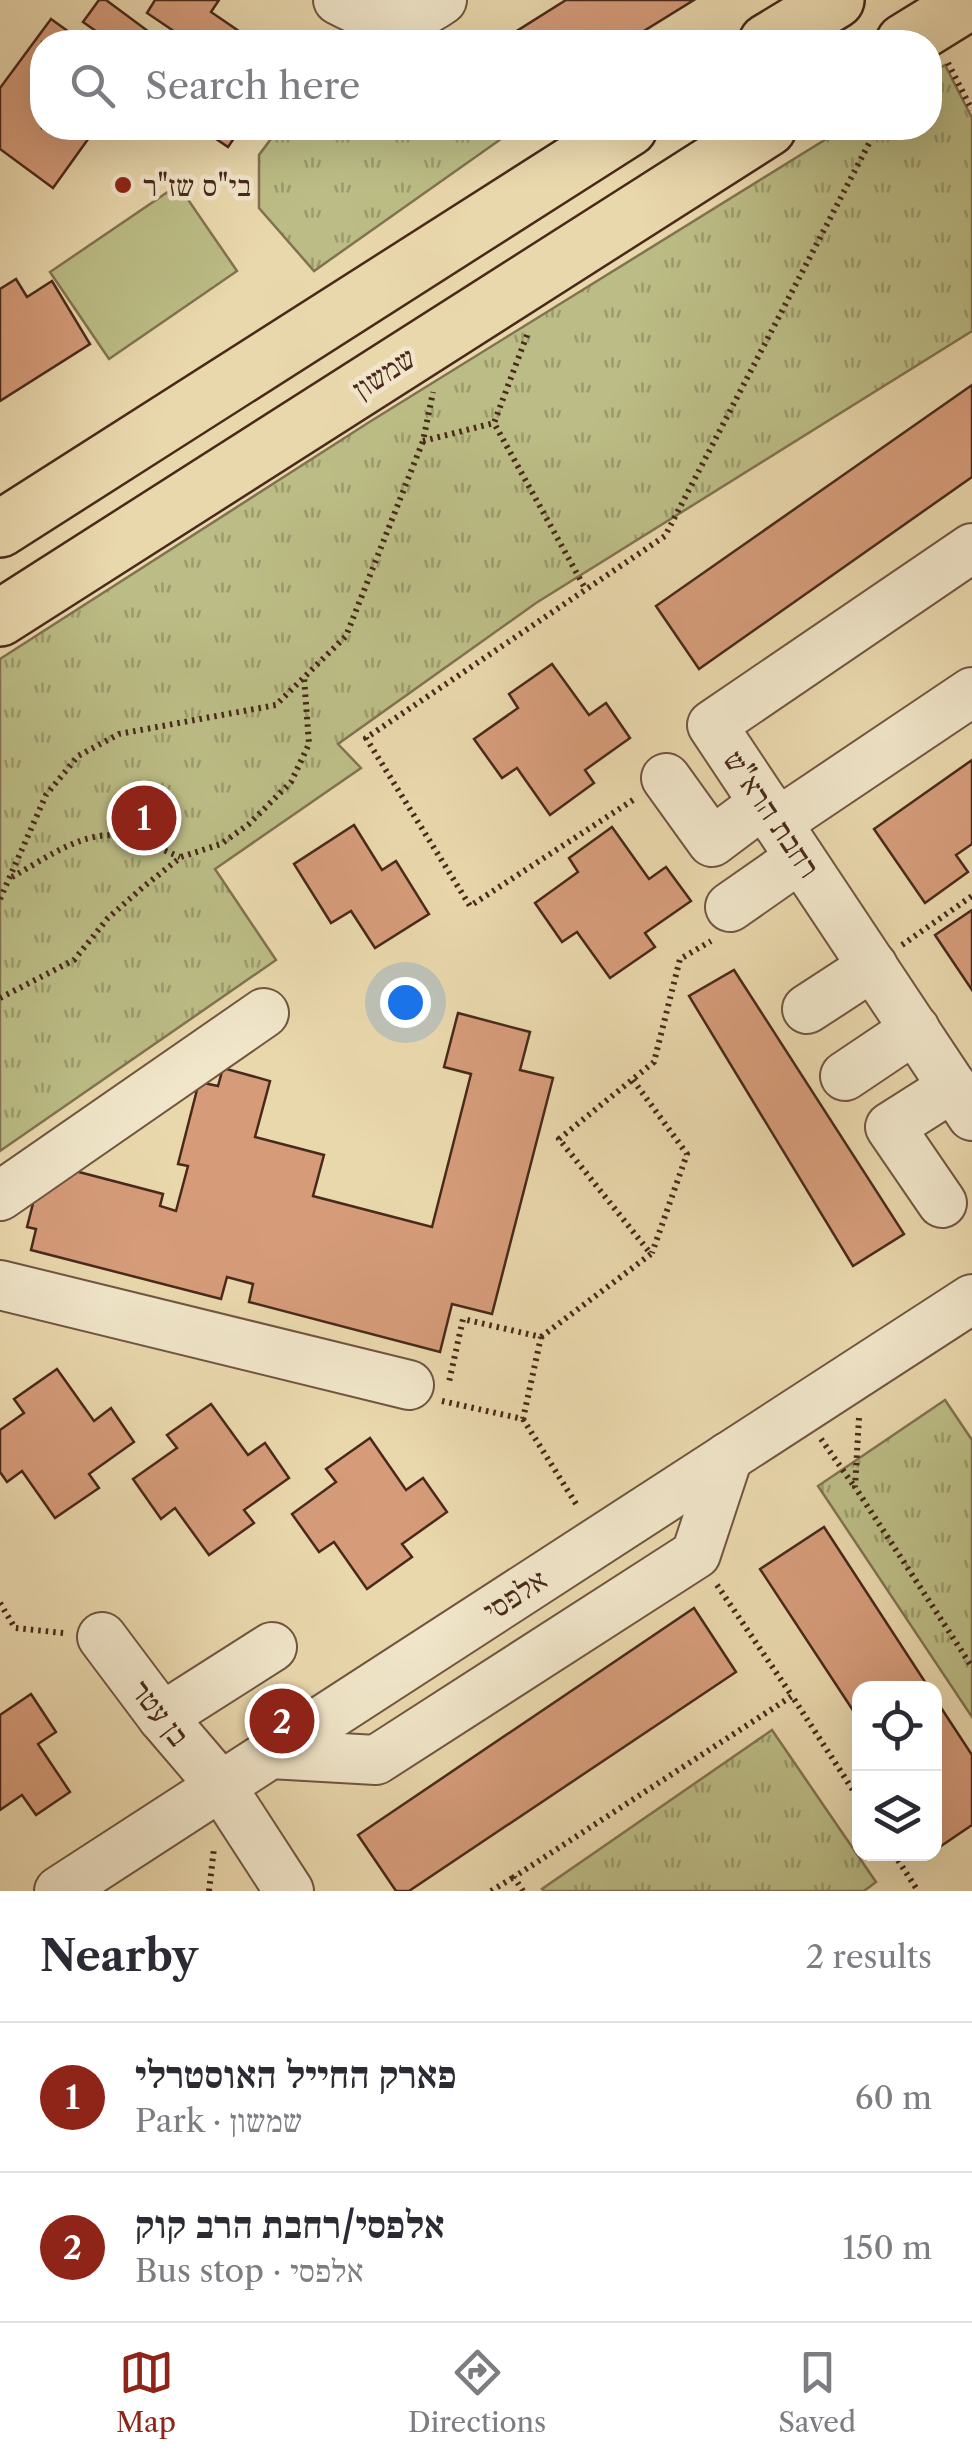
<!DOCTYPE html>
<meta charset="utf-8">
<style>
:root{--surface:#fff;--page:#f2f2f3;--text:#2b2b33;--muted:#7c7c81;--line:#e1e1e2;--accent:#8f2418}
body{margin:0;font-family:"Libre Caslon Text","Frank Ruhl Libre",serif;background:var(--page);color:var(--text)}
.controls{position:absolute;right:30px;bottom:30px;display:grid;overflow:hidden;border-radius:20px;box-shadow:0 10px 40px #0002}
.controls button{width:90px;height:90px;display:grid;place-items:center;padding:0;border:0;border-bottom:2px solid var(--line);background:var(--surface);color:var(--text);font:50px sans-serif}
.you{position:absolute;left:405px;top:1002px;width:35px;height:35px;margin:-25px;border:8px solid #fff;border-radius:50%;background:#1a73e8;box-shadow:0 0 0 15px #1a73e833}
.badge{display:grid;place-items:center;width:65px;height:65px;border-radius:50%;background:var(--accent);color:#fff;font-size:32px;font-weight:700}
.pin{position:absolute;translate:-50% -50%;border:5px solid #fff;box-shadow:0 2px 10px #0006}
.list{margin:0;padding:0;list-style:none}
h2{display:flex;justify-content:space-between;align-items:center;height:130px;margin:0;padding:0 40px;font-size:42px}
h2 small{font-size:32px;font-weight:400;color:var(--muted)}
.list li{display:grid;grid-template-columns:65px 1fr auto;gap:30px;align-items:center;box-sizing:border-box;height:150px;padding:0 40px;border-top:2px solid var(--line)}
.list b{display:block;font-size:38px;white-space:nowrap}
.list p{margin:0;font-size:32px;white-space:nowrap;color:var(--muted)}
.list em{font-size:32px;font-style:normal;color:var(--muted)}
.icon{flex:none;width:55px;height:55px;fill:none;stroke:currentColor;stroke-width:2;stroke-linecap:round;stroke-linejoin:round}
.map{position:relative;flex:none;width:972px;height:1891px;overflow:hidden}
.search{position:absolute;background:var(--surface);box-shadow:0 10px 40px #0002;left:30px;right:30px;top:30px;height:110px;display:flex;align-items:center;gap:25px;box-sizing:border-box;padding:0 35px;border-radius:40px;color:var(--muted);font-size:38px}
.sheet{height:430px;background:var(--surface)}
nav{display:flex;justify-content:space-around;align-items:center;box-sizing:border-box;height:140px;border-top:2px solid var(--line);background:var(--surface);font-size:28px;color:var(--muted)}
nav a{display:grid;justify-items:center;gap:5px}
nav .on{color:var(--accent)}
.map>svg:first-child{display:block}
.grass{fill:url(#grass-tufts);stroke:#827350;stroke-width:2.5}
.garden{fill:#bcbd86;stroke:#827350;stroke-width:2.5}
.building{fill:#d69c7a;stroke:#49291b;stroke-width:2.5}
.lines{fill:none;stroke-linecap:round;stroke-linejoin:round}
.minor-casing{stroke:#715540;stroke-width:52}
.major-casing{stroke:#49291b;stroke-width:60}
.path{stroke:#49291b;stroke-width:6;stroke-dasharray:2.5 5;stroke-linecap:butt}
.minor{stroke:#f1e6ca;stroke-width:48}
.major{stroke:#ead8ad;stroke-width:55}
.poi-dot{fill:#8f2418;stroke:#f1e6ca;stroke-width:4}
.labels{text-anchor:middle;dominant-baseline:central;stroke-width:9;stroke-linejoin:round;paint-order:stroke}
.poi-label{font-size:30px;fill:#49291b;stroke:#f1e6ca;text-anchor:start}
.street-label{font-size:30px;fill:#49291b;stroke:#f1e6ca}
</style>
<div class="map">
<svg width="972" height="1891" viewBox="0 0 972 1891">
<defs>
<pattern id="grass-tufts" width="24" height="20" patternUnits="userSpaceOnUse" patternTransform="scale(2.5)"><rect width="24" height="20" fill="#bcbd86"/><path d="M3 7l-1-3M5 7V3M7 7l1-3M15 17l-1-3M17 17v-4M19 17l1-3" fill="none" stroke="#9b9a6d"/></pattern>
</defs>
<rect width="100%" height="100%" fill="#ead8ad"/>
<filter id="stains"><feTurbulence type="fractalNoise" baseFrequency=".002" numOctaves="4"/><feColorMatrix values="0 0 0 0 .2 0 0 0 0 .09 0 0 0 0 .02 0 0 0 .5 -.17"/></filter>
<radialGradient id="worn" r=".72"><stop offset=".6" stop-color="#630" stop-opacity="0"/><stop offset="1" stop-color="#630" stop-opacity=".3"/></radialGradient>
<g class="grass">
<polygon points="945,65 972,118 972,331 536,603 338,744 361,768 215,869 276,960 0,1151 0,659 371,421 844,128 930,128 930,74"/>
<polygon points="279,128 493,128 501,139 314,271 259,208 259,155"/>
<polygon points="945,1400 972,1440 972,1717 818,1486"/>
<polygon points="772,1730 876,1882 864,1891 544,1891 542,1889"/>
</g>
<polygon class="garden" points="178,185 237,271 109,359 50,272"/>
<g class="building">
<polygon points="99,0 106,0 160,40 93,42 100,34 83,22"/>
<polygon points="155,0 219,0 211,12 255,42 190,42 147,13"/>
<polygon points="566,0 694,0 626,42 517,42 512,34"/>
<polygon points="51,19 83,42 42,42 42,128 96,128 53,188 0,149 0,88"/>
<polygon points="200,128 241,128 228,147"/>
<polygon points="16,279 27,297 52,281 90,344 0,401 0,289"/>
<polygon points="972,385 972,477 699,669 656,606"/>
<polygon points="552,664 589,715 606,703 630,738 585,770 594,783 550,815 517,768 502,778 474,739 518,708 509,694"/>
<polygon points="972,760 972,844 956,855 968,872 925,903 874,829"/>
<polygon points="354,825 382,870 396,861 429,914 375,948 351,911 331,923 294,864"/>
<polygon points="612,827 649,879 666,867 691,901 645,933 655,947 610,978 577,932 562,942 535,903 578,872 569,858"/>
<polygon points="972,910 972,990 935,935"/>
<polygon points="734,970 904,1234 853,1266 689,996"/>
<polygon points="458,1013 530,1032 520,1070 553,1078 492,1314 452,1304 440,1352 249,1302 253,1284 227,1277 221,1299 31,1250 36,1229 27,1227 40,1176 52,1165 163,1194 160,1206 176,1211 188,1166 178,1164 199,1082 218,1086 223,1068 270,1081 255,1137 324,1155 313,1196 432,1227 471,1074 444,1067"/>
<polygon points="57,1369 94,1421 111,1408 134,1442 89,1474 99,1488 55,1518 22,1471 7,1482 0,1472 0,1430 24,1413 14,1399"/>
<polygon points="211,1404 248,1455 265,1443 289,1478 244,1510 254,1523 209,1555 175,1508 161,1519 133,1479 177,1448 167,1435"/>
<polygon points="370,1438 406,1490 423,1478 447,1512 402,1544 412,1557 367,1589 334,1542 319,1552 292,1514 336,1482 326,1469"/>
<polygon points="824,1527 929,1688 860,1688 860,1721 760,1569"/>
<polygon points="694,1608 736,1672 409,1891 396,1891 358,1835"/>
<polygon points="31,1694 56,1732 38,1744 70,1792 36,1815 22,1795 0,1810 0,1715"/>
<polygon points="934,1697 972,1755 972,1825 941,1846 934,1836"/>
</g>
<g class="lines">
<defs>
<g id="minor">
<path d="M338 0C378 21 403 28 442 0"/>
<polyline points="972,548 712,725 972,1116"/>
<polyline points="666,778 712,842 764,803"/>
<polyline points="777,823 972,692"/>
<polyline points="730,907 800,858"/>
<polyline points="807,1009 873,966"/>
<polyline points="845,1076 915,1029"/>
<polyline points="0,1196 264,1013"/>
<polyline points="942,1203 890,1127 953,1087"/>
<polyline points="0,1285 409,1385"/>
<polyline points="102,1637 162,1717 221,1786 289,1891"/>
<polyline points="162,1717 272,1647"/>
<polyline points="270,1754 376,1760 696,1554 728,1457"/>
<polyline points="59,1891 972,1299"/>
</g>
<g id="major">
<polyline points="767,42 836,0"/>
<polyline points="904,42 972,0"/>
<polyline points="0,529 629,128"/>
<polyline points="0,618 768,128"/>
</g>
</defs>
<use href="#minor" class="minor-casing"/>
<use href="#major" class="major-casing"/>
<g class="path">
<polyline points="948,63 972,110"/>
<polyline points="527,335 494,423 586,590"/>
<polyline points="423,441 494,423"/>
<polyline points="633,800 470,906 366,738 665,536 877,128"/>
<path d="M12 877C47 858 86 827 128 837 146 841 163 850 180 857"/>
<polyline points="0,899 46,795 78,756 119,734 276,705 346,636 423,441 433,392"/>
<polyline points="902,945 972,896"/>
<polyline points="0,998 74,960 108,918 142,888 181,857 221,844 249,824 291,782 309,744 304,677"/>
<polyline points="633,1080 687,1154 652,1253"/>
<polyline points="541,1337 651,1254 559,1139 654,1062 680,959 711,941"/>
<polyline points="442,1401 523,1419 541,1337 463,1319 449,1382"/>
<polyline points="859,1418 855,1487 972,1667"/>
<polyline points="523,1419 578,1507"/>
<polyline points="821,1439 854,1486"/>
<polyline points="717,1585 792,1696"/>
<polyline points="0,1603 15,1628 64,1633"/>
<polyline points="894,1854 918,1891"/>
<polyline points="209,1891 214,1848"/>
<polyline points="491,1891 514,1877"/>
<polyline points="523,1891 514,1877 792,1696 860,1801"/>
</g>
<use href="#minor" class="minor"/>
<use href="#major" class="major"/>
</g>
<circle class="poi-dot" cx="123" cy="185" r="10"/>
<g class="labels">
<g class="poi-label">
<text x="143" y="185">בי"ס שז"ר</text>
</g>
<g class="street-label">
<text transform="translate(384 373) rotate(-33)">שמשון</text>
<text transform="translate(772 814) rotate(56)">רחבת הרא"ש</text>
<text transform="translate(515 1595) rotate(-33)">אלפסי</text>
<text transform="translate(160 1713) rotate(52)">בן עטר</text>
</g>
</g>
<rect width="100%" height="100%" filter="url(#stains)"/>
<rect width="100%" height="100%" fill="url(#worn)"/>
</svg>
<div class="controls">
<button><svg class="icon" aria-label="locate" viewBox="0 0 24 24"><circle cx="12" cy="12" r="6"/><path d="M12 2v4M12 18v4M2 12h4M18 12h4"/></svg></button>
<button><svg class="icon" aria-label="layers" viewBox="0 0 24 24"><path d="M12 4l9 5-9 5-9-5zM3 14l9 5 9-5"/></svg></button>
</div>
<div class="you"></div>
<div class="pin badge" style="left:144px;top:818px">1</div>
<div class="pin badge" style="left:282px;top:1721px">2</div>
<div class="search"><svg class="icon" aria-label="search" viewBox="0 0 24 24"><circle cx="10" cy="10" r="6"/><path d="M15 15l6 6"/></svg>Search here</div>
</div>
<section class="sheet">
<h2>Nearby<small>2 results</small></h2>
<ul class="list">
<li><span class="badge">1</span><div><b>פארק החייל האוסטרלי</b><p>Park · שמשון</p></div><em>60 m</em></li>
<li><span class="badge">2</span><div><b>אלפסי/רחבת הרב קוק</b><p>Bus stop · אלפסי</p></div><em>150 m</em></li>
</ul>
</section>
<nav>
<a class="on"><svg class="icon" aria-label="map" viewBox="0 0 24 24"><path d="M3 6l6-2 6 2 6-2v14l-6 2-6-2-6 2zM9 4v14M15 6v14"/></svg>Map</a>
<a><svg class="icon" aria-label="directions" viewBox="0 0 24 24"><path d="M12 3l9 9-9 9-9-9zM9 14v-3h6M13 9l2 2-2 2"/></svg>Directions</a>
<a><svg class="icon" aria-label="saved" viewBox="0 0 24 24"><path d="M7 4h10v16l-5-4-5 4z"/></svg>Saved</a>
</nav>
